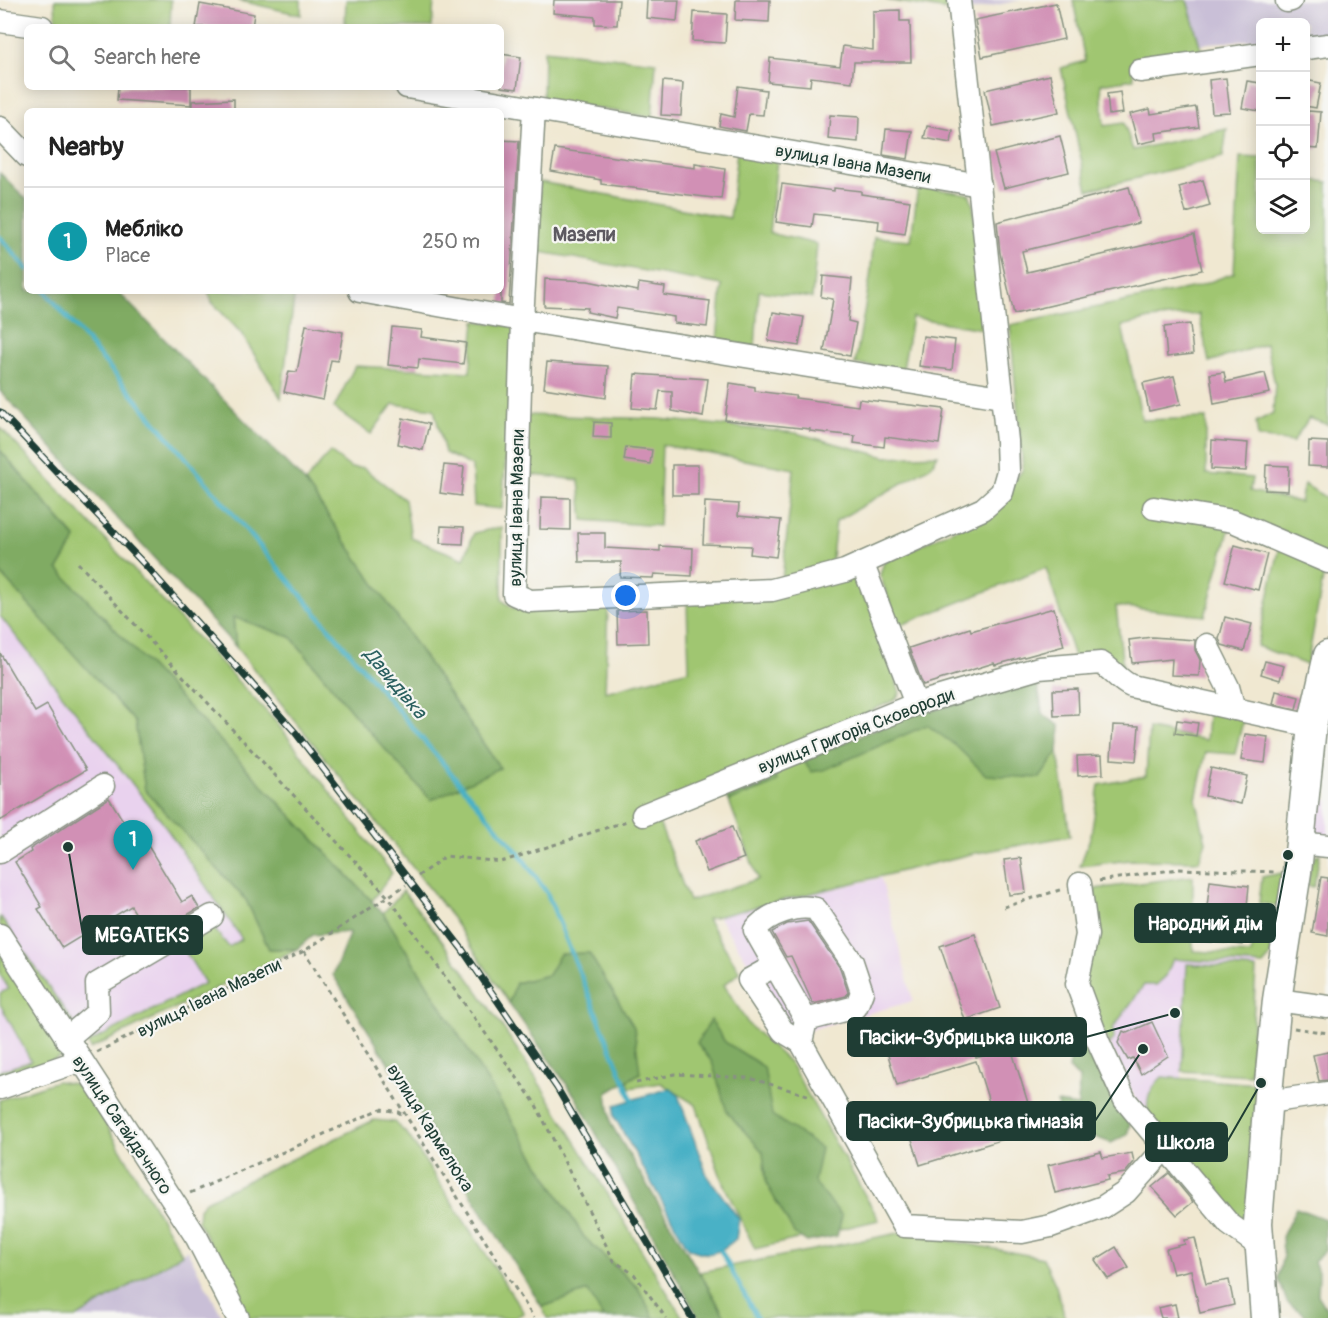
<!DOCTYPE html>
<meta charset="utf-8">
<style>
:root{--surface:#fff;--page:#f6f6f6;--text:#222;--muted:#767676;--line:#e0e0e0;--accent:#b5179e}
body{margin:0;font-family:Pangolin,sans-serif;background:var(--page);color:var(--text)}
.controls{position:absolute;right:18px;top:18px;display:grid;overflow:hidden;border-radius:9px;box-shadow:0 3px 15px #0003}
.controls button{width:54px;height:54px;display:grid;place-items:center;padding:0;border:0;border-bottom:2px solid var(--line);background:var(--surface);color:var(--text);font:30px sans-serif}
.you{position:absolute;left:626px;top:596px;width:21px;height:21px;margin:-15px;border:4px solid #fff;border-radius:50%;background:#1a73e8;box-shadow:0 0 0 9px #1a73e833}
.badge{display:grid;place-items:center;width:39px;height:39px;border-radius:50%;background:var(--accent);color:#fff;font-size:20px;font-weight:700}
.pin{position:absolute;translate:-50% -50px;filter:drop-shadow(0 2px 3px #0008)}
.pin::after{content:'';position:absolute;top:32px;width:21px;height:18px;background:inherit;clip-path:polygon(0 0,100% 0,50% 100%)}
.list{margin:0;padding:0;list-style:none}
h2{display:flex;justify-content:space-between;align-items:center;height:78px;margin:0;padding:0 24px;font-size:26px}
h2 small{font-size:20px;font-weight:400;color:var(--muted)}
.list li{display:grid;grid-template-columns:39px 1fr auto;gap:18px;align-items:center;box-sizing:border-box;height:108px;padding:0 24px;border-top:2px solid var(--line)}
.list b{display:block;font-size:22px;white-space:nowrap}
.list p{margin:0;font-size:20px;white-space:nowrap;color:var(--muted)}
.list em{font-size:20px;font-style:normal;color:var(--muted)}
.icon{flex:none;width:33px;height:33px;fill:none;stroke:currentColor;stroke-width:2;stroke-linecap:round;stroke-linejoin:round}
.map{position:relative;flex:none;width:1328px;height:1318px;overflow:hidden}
.search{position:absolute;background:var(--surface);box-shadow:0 3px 15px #0003;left:24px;top:24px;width:480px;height:66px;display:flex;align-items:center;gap:15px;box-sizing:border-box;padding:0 21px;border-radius:9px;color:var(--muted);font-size:22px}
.panel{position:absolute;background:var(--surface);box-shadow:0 3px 15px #0003;left:24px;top:108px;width:480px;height:186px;border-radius:9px}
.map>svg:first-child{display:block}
.built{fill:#e9d2ee}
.industrial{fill:#c9bfd7}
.green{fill:#a0c671;stroke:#608252;stroke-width:1.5}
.forest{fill:#80ab63;stroke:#50744c;stroke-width:1.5}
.water{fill:#48b1c6;stroke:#34777d;stroke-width:1.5}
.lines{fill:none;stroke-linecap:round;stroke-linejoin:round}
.stream{stroke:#48b1c6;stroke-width:4.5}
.building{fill:#d190b5}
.minor-casing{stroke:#889282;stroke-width:25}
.major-casing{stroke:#889282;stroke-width:31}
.path{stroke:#889282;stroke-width:3;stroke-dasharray:4.5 4.5;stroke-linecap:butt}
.minor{stroke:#fff;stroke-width:22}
.major{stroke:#fff;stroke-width:28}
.rail-casing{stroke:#1f3d34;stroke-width:7}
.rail{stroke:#f6f6f2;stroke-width:4.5;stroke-dasharray:14;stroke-linecap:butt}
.labels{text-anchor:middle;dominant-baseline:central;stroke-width:4.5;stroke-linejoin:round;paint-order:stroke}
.street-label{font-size:18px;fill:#1f3d34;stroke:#f6f6f2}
.neighbourhood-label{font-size:20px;font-weight:bold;fill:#5d5a61;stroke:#f6f6f2}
.water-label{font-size:20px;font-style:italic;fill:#2b6060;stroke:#f6f6f2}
.leader{fill:none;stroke:#1f3d34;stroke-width:2}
.callout-dot{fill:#1f3d34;stroke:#f6f6f2;stroke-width:2}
.callout{fill:#1f3d34;stroke:#1f3d34;stroke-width:2}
.callout-label{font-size:20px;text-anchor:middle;font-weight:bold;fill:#fff}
</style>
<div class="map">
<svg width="1328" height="1318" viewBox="0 0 1328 1318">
<rect width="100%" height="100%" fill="#f6f6f2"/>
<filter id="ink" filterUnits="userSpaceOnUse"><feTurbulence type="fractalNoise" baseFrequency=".0167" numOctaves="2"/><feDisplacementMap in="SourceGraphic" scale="12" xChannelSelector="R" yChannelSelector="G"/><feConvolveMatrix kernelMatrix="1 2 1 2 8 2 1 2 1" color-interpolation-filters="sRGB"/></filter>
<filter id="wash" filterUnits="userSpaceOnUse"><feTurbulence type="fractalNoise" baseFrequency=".008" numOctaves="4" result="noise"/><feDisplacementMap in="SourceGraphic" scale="24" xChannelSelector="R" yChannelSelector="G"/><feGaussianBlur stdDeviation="1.35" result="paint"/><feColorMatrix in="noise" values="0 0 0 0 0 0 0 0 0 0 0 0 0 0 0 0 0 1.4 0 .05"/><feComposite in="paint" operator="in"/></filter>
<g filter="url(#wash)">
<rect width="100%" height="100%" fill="#f0e8d1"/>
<g class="built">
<polygon points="0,616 160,819 242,939 206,983 88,1043 0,915"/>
<polygon points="1312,797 1328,800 1328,839 1314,837"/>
<polygon points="881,878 913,1001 794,1034 718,916"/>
<polygon points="1173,959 1257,964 1250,1075 1182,1071 1182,1079 1162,1077 1148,1116 1138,1105 1082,983"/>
<polygon points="0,975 50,1053 0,1071"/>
</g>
<g class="industrial">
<polygon points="966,0 1021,0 967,11"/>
<polygon points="1187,0 1328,0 1328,35 1306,36 1306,22 1260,22 1260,39 1198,44"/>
<polygon points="187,1250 223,1318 76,1318"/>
</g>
<g class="green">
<polygon points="55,0 171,0 170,27 95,27 56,23"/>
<polygon points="237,0 301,0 301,15"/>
<polygon points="346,0 434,0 432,27 345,27"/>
<polygon points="886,0 947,0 948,10"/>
<polygon points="1073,0 1187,0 1203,56 1131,64 1134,79 1101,84 1104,126 1124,123 1133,150 1227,129 1223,157 1088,190 1061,68 1085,61"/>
<polygon points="544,50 656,62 652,117 543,100"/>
<polygon points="737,151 777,160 769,233 817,244 812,298 759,291 755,347 717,341 722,285 535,251 540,182 730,218"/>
<polygon points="1240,157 1260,158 1260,230 1306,230 1306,159 1309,159 1311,180 1328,182 1328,425 1309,418 1293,442 1258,437 1256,422 1273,413 1275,384 1266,344 1209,362 1199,314 1150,319 1122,326 1142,420 1206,418 1206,474 1252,478 1250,491 1300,502 1304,484 1328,499 1328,555 1230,527 1205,616 1116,606 1124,676 1074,657 1046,568 898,626 880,575 884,562 993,512 1023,469 1010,325 1196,287 1234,273"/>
<polygon points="918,186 969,194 973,203 982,329 912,317 903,369 855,364 870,278 874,237 911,240"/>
<polygon points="208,291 295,291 281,398 241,333 212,302"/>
<polygon points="475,321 515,326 502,509 474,506 472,466 445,453 434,409 393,404 371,434 334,408 355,366 470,372"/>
<polygon points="525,415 659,419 796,433 886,457 938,455 930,467 836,521 831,566 782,579 794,469 662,445 659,526 583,520 579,480 525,474"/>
<polygon points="0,427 277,723 392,873 372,901 58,569 76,538 0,450"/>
<polygon points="330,452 351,468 363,468 405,500 411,538 464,559 474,533 502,527 502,600 513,608 608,607 605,692 689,670 687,602 844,576 863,578 900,693 895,700 821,733 658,820 689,901 758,879 729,801 724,795 828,748 1036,675 1045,727 1058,752 1070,836 971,854 707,919 740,972 724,985 749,1025 790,1063 879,1220 755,1249 723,1183 696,1105 661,1083 630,1088 580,953 548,975 516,983 509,1003 446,909 236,647 233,617 291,637 365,727 500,768 305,482"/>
<polygon points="1280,546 1325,568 1307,665 1257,646"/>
<polygon points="0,573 135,722 145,790 246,900 269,949 297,949 90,1049 88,1043 205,983 180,943 211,925 229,947 242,939 160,819 0,616"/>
<polygon points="1209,708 1244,717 1235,754 1206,752 1196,799 1206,842 1199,861 1130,860 1080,866 1091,835 1099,785 1146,776 1149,729 1206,740"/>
<polygon points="1320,854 1314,886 1312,887 1308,885 1311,865 1316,855"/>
<polygon points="1282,873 1278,906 1259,903 1262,877"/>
<polygon points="1193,876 1193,951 1251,954 1255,934 1274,935 1270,957 1263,965 1173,959 1166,976 1156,985 1144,985 1113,1028 1114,1039 1109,1044 1082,983 1092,944 1095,889"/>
<path d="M403 891C510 1023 594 1174 683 1318H654L638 1288 584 1237 383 913Z"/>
<polygon points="0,917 1,917 74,1024 64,1025 0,927"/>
<polygon points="0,951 60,1044 61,1057 0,1082 0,1071 31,1061 0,1004 0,993 9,989 0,975"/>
<polygon points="1187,964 1256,969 1250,1075 1182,1071"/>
<path d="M1162 1077 1258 1084 1248 1214 1243 1218 1237 1217 1148 1116C1146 1099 1149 1090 1162 1077Z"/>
<polygon points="57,1081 74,1084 89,1095 182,1254 76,1318 0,1318 0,1100"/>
<polygon points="374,1120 394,1122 408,1135 524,1313 513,1318 248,1318 198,1221 199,1209 205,1201"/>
<polygon points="904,1232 1043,1258 1056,1286 1065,1318 726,1318 700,1272"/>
<polygon points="588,1290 603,1318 547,1318 542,1307"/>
</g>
<g class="forest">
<polygon points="0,173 27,200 27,291 117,291 305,482 500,768 431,800 365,727 291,637 233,617 236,647 0,391"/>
<polygon points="0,450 76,539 58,569 383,913 584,1237 638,1288 654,1318 603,1318 588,1291 542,1307 333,975 350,932 313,935 297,949 269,949 246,900 145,790 135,722 0,573"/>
<polygon points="1037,684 1042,714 1060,726 1058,752 1040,778 986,775 956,746 927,725 824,770 811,772 804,761 895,720"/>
<polygon points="775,771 777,781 771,785 729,801 724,795 728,787"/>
<polygon points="589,953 634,1027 640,1073 607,1093 611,1124 726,1318 699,1318 575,1096 509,1003 516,983 548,975 560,954"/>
<polygon points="711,1020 725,1042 764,1067 772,1115 821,1148 814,1182 842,1216 837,1236 807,1242 794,1233 766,1183 763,1152 727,1112 712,1062 697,1043"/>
<polygon points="1074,1040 1097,1053 1130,1124 1127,1135 1111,1143 1084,1133 1061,1131 1057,1103 1078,1106 1079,1078 1069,1069"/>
<polygon points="1296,1208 1325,1219 1325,1251 1314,1261 1319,1274 1318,1295 1328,1311 1326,1318 1309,1318 1287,1302 1278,1278 1283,1255 1282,1237"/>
</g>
<path class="water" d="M670 1088 678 1095 707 1175 739 1219 736 1239C718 1254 710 1258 688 1248L614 1116 615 1105Z"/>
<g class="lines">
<g class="stream">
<polyline points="0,237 27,269"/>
<polyline points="45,291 521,856 547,893 634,1105"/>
<polyline points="721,1251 757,1318"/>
</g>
</g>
<g id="blocks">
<g class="building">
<polygon points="554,0 619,0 617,25 595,24 595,17 553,13"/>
<polygon points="647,0 679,0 677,21 646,18"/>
<polygon points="736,0 770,0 769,22 735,20"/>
<polygon points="1056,3 1064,39 982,57 975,20"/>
<polygon points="200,4 254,14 252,27 196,27"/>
<polygon points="900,10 900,21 910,21 911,62 854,62 852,82 811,77 810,86 768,82 770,58 840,66 843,46 873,50 873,11"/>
<polygon points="694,12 727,14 725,43 692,41"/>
<polygon points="501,54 521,57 517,89 501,87"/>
<polygon points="1050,75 1059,112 993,126 985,90"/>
<polygon points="1226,78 1230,112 1212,113 1209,80"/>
<polygon points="1305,80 1321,83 1316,108 1305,106"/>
<polygon points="663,81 683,83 681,116 661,115"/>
<polygon points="1247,81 1260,83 1260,111 1242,108"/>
<polygon points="738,86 766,90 763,115 749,114 746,131 719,126 721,114 734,117"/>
<polygon points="118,87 191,87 191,105 117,100"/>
<polygon points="1120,92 1123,113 1109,115 1107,94"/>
<polygon points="234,99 234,111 192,111 192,101"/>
<polygon points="1196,107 1199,127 1156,133 1157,140 1138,144 1130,114 1150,109 1151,114"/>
<polygon points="1308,111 1321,112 1318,149 1305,148"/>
<polygon points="830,115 859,117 858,142 828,139"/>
<polygon points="927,126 953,131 951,143 924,138"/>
<polygon points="886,129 912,131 908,159 883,155"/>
<polygon points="1060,136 1069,172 1004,188 994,153"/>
<polygon points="501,140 519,141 509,304 501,303"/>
<polygon points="555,149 695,168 695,164 725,169 721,199 601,184 601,180 551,171"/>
<polygon points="1203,180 1210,206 1186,213 1179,187"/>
<polygon points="782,184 834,191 834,188 861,191 861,194 910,201 905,234 878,230 879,221 814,214 812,227 776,222"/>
<polygon points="1129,187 1139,223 1022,251 1027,272 1194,234 1202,270 1014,314 1000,253 997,222"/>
<polygon points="823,276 852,279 848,321 856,323 850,356 824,351 833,299 821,297"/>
<polygon points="545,279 588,281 638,291 639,283 665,287 664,295 710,301 707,327 674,323 674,317 617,308 615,318 587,312 588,308 544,306"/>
<polygon points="773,312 804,317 799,346 768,341"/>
<polygon points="1190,324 1193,354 1167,357 1164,327"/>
<polygon points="306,325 343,332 338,361 331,360 323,400 284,392 289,371 297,372"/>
<polygon points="392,327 422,330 421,337 466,343 463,364 419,359 418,368 388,365"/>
<polygon points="923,336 955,340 952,370 919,366"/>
<polygon points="547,362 608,366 606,398 544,388"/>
<polygon points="1224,372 1226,382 1265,373 1270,393 1214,404 1210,374"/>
<polygon points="635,374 708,379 703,417 672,411 672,392 660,391 657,410 632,408"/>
<polygon points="1174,376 1181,404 1149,411 1143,383"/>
<polygon points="730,383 755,387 755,391 796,396 795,398 858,406 859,399 944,409 939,444 885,437 884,447 854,443 855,436 810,431 810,429 725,420"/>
<polygon points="403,418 429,424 423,450 398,444"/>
<polygon points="594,422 611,423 611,438 593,437"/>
<polygon points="1212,440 1248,443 1246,471 1211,469"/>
<polygon points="1309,441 1328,442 1328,467 1308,466"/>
<polygon points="626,447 652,450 650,464 624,460"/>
<polygon points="444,465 464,467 461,496 440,493"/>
<rect x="672" y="465" width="26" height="30"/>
<polygon points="1266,465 1289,466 1288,491 1265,490"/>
<polygon points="541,497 570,498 570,530 540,529"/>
<polygon points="705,502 739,504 738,516 781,520 776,557 750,554 751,546 703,544"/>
<polygon points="441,526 464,527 463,544 440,543"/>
<polygon points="578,533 605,533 605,548 660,551 660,546 693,548 692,576 654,574 653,578 620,577 621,562 579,562"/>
<polygon points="1235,545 1267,554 1258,590 1225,581"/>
<polygon points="1054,608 1064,646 995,665 994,663 923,685 909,648 970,628 971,631"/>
<polygon points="647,610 648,643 618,644 617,611"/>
<polygon points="1225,617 1252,624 1244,651 1222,645 1219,639"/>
<polygon points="1152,637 1195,640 1195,650 1200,660 1199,676 1171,675 1172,659 1132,663 1129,640"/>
<polygon points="0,653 35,712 47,705 86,770 0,821"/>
<polygon points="1265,661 1284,666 1280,680 1261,674"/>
<polygon points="1078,689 1079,715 1054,716 1053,690"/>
<polygon points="1276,691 1299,697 1296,709 1273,704"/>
<polygon points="1177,720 1198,723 1196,736 1175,733"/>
<polygon points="1113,725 1139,726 1136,761 1111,759"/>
<polygon points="1245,734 1268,737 1265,763 1241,760"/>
<polygon points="1102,755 1103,774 1078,776 1077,756"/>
<polygon points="1211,768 1247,776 1241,804 1205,796"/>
<polygon points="109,798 140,848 147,844 182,902 192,896 199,908 150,937 131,906 62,948 38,909 42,907 15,862 31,852 30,849"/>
<polygon points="732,827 744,858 707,872 695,841"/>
<polygon points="1021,858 1026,893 1009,895 1004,860"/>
<polygon points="1321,877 1328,878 1328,936 1312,933"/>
<polygon points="1210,881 1249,886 1243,945 1203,941"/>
<polygon points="808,921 840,968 848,992 846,996 813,1004 791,956 786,957 772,932 787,924"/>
<polygon points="975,934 1000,1008 965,1020 940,946"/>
<polygon points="965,1020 976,1058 1011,1048 1036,1129 920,1165 910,1133 991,1108 976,1061 897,1085 885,1045"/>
<polygon points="1152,1022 1168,1056 1141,1074 1133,1058 1128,1060 1118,1043 1123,1031 1127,1033"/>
<polygon points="1328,1052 1328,1080 1319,1081 1313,1055"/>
<polygon points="1101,1152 1103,1158 1132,1153 1134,1162 1125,1173 1107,1176 1108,1180 1055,1193 1048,1165"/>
<polygon points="1169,1173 1193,1202 1177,1215 1152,1187"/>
<polygon points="1195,1238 1206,1284 1229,1280 1234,1305 1200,1313 1191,1270 1173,1274 1166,1249 1185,1244 1184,1240"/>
<polygon points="1116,1247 1129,1268 1108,1279 1095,1260"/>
<polygon points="1175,1304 1178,1318 1161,1318 1158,1308"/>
</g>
</g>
</g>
<g filter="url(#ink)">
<use href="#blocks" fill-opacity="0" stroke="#889282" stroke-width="1.5"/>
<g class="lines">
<defs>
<g id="minor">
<polyline points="1287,1 1291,0"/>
<polyline points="0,21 42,27"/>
<polyline points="1306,48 1328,45"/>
<polyline points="1140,71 1260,54"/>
<polyline points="407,87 980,185"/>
<polyline points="534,109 522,320 514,594 530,601 772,590 845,571 983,509 1002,492 1008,471 1007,441 959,0"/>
<polyline points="0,128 27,156"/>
<polyline points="360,291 522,320 1001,397"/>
<polyline points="1154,508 1233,521 1328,562"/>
<polyline points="863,565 916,704"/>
<polyline points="1207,645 1228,687 1234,709"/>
<path d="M643 815 916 704 1039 668 1101 663C1113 670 1118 680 1131 686L1312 726"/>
<polyline points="1299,843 1328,846"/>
<polyline points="0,852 103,786"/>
<polyline points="1080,884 1087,935 1077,984 1098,1041 1125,1100 1229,1224 1258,1245"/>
<polyline points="0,935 197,1238 238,1318"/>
<polyline points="774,966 749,980 783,1031 801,1042"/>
<polyline points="1277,1000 1328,1007"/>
<polyline points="66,1039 98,1012 97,984 212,916"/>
<polyline points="801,1042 904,1226 1022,1232 1051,1226 1103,1207 1126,1192 1165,1148"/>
<path d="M801 1042 806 1020 755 930C767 914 797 904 816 909L852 962 862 992 856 1007 806 1020"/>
<polyline points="0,1088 79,1061"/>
<polyline points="1268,1102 1328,1093"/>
</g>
<polyline id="major" points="1265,1318 1258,1223 1269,1083 1277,1000 1297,872 1312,726 1328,655"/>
</defs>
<use href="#minor" class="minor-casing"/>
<use href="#major" class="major-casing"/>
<g class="path">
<polyline points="78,563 389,898 535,1103 614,1261 634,1274 666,1318"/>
<polyline points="418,876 446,856 501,862 627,821"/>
<polyline points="1099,881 1178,869 1277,872"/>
<polyline points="1004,907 1063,889"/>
<polyline points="304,951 408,1119 534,1318"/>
<polyline points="1294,1028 1328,1033"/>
<polyline points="97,1052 304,951 406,885"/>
<polyline points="636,1083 675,1074 749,1078 811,1096"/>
<polyline points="190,1193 381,1109 398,1112 404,1116"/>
</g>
<use href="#minor" class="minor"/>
<use href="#major" class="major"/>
<defs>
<polyline id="rail" points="0,412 146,566 295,732 462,949 557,1088 692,1318"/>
</defs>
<use href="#rail" class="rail-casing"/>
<use href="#rail" class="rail"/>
</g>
</g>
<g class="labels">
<g class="street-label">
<text transform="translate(853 164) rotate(10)">вулиця Івана Мазепи</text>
<text transform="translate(517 508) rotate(-89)">вулиця Івана Мазепи</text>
<text transform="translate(856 731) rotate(-21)">вулиця Григорія Сковороди</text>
<text transform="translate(209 998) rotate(-26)">вулиця Івана Мазепи</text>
<text transform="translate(122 1125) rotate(56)">вулиця Сагайдачного</text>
<text transform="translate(430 1128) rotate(58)">вулиця Кармелюка</text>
</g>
<g class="neighbourhood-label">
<text x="584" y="234">Мазепи</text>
</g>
<g class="water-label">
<text transform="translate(395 683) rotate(50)">Давидівка</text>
</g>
</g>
<path class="leader" d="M1288 855L1275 923M68 847L83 935M1175 1013L1086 1037M1143 1049L1095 1121M1261 1083L1227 1142"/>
<g class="callout-dot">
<circle cx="1288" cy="855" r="6"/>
<circle cx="68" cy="847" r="6"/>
<circle cx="1175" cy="1013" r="6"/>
<circle cx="1143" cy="1049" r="6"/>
<circle cx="1261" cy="1083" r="6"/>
</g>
<g class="callout">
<rect x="1135" y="904" width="140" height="38" rx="6"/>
<rect x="83" y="916" width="119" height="38" rx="6"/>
<rect x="848" y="1018" width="238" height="38" rx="6"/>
<rect x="847" y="1102" width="248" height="38" rx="6"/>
<rect x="1146" y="1123" width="81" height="38" rx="6"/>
</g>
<g class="callout-label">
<text x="1205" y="930">Народний дім</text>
<text x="142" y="942">MEGATEKS</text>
<text x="967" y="1044">Пасіки-Зубрицька школа</text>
<text x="971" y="1128">Пасіки-Зубрицька гімназія</text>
<text x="1186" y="1149">Школа</text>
</g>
</svg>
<div class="controls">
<button>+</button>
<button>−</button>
<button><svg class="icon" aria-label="locate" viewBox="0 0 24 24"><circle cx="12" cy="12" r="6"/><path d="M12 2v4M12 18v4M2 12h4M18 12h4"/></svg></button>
<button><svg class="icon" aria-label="layers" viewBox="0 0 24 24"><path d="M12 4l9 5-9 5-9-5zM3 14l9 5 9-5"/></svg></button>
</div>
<div class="you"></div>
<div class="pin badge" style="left:133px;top:870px;background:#0f9aa8">1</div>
<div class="search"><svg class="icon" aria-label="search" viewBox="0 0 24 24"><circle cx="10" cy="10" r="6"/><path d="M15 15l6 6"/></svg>Search here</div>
<section class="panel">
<h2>Nearby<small></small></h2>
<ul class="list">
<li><span class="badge" style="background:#0f9aa8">1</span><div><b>Мебліко</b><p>Place</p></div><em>250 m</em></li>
</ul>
</section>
</div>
